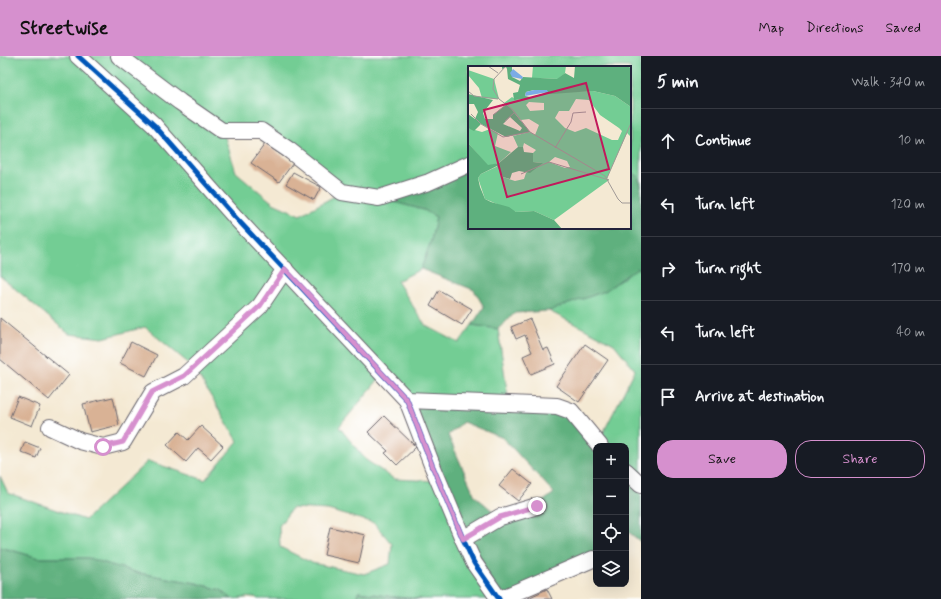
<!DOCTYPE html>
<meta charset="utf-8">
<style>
:root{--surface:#171b24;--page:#242831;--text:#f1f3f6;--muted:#9ea1a6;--line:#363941;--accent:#d690ce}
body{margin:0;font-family:Mynerve,sans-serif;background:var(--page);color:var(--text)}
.controls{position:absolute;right:12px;bottom:12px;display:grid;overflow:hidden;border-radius:8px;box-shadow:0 4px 16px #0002}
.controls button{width:36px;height:36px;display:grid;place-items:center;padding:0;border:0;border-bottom:1px solid var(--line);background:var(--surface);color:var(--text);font:20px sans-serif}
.stop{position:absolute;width:12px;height:12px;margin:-9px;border:3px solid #d690ce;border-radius:50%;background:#fff}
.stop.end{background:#d690ce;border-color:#fff;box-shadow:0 1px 4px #0008}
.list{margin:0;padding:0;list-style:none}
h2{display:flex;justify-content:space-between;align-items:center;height:52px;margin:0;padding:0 16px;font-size:17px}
h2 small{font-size:13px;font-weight:400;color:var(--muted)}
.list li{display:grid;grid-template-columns:26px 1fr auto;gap:12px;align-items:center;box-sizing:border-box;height:64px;padding:0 16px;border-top:1px solid var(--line)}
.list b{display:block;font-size:15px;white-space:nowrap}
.list em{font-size:13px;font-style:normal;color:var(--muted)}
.actions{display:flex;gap:8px;padding:12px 16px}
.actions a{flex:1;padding:9px 0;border:1px solid var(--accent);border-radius:16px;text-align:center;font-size:14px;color:var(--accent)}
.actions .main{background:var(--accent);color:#111}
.icon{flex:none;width:22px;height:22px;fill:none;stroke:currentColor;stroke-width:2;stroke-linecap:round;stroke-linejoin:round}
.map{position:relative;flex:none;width:641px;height:543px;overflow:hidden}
header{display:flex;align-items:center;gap:24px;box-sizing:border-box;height:56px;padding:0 20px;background:var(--accent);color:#111}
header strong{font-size:19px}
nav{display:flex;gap:22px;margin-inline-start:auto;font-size:14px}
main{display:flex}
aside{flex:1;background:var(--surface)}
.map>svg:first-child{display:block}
.green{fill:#73cd94;stroke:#4a7868;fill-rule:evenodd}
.forest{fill:#5eb07e;stroke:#40695c;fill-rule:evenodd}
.building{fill:#d9b295}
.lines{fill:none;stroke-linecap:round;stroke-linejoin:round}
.minor-casing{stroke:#6c6870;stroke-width:18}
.minor{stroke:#fff;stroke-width:16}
.cycleway-casing{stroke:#fff;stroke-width:8}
.cycleway{stroke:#0057b8;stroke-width:5}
.route{stroke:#d690ce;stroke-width:5}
.inset-road{fill:none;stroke:#a09996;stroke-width:1}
.view{fill:#c2185b;fill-opacity:0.15;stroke:#c2185b;stroke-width:2}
.inset-edge{fill:none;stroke:#22223b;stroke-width:2}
</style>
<header>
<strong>Streetwise</strong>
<nav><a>Map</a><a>Directions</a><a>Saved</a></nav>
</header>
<main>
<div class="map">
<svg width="641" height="543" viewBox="0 0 641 543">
<rect width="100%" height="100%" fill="#fff"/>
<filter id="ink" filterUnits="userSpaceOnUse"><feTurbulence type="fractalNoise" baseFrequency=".025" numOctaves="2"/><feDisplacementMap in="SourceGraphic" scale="8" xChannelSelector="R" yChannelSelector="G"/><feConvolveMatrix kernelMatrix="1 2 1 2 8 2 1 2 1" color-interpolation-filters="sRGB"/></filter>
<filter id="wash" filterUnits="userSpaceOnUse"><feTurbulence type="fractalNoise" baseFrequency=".012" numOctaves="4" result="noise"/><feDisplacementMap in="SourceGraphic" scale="16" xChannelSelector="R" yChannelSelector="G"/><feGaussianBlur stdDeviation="0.9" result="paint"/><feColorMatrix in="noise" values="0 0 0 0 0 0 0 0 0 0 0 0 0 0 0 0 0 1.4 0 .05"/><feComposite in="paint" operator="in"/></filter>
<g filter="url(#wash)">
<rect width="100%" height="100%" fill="#f4e9d3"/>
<g class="green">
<path d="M0 0H641V130L638 120 630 116V11H469V108L380 142 424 154 436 161 431 185 421 213 397 225 425 269 459 287 472 269 498 273 509 348 407 344 383 318 339 371 366 404 394 423 439 425 499 543H421L394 541 359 536 356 543H258L255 541 232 543 221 534 196 527 138 517 88 502H39L0 491V420L8 437 85 464 148 405 205 424 238 385 193 311 145 271 103 282 69 278 0 220ZM223 75H261L342 136 300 159 273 147 236 116ZM292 452 328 454 374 467 392 488 390 508 364 518 312 507 280 491 279 470Z"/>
<polygon points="637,212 641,213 641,423 626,415 626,390 600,390 598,387 635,314 614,288 549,255 605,235"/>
</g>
<g class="forest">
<polygon points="469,108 469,172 630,172 630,116 638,120 641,130 641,213 637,212 605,235 549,255 515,257 498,273 472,269 484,251 474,234 421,213 431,185 436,161 424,154 379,142"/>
<path d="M407 344 557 350 596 390V494L593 503 499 543ZM463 366 503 382 554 437 537 450 500 461 475 440 448 379Z"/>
<polygon points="626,415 641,429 641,486 626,474"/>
<polygon points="0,491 39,502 88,502 138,517 196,527 221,534 232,543 0,543"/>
<polygon points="358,536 394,541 421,543 356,543"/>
</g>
<g id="blocks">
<g class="building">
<polygon points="265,88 293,107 279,126 251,107"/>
<polygon points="293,116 321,131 314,144 286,128"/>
<polygon points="439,234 472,253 462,269 430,250"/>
<polygon points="0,262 69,319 49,344 0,303"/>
<polygon points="530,263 543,294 548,292 555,308 531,318 523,300 532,296 525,279 516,283 511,271"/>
<polygon points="131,286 157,299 146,320 120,307"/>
<polygon points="585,288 608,304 579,346 556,330"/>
<polygon points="18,341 40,350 32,370 10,361"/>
<polygon points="113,341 119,369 90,376 83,348"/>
<polygon points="384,360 416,391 397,409 385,397 388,395 368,376"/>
<polygon points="201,370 223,390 211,403 198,392 186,406 167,389 179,376 188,384"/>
<polygon points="25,386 40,392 36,402 21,396"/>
<polygon points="513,413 532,428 518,445 499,430"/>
<polygon points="330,471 365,479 359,507 324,499"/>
<polygon points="547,533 552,543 526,543"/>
</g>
</g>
</g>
<g filter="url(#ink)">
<use href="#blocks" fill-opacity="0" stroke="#6c6870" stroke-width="1"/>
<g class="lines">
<defs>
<g id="minor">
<polyline points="78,0 154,69 236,162 407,344 432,409 463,483 474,507 499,543"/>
<polyline points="119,0 180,46 222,75 261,75 289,94 342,136 379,142 429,126 469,108"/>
<polyline points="407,344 557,350 571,355 600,390"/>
<polyline points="50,371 80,385 103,391 123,386 153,336 184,320 260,250 285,213"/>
<polyline points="626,415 641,429"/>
<polyline points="463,483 500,461 537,450"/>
<polyline points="500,543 593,503"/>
</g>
</defs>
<use href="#minor" class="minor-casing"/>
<use href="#minor" class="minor"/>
<defs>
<polyline id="cycleway" points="78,0 154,69 236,162 407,344 432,409 463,483 474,507 499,543"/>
</defs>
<use href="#cycleway" class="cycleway-casing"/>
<use href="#cycleway" class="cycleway"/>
</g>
</g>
<g class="lines" filter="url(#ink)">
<polyline class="route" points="103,391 123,386 152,336 184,320 260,250 285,213 407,344 432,409 463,483 500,461 537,450"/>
</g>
<g transform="translate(468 10)">
<rect width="163" height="163" fill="#f4e9d3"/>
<path d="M65 0H98L97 7 90 13 64 12ZM0 4 26 13 31 33 14 32 11 22 0 9ZM125 25 147 30 163 41V71L159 67 139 112 141 114 86 154 66 145 48 146 17 133 10 112 13 108 30 100 35 111 47 115 56 113 58 107 74 97 65 96V87L68 84 56 77 55 81H50L45 70 62 66 67 69 71 59 61 53 53 54 36 37 44 31 50 35 80 26ZM108 33 121 34 132 49 151 62 154 65 150 74H144L118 62 107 66 97 62 87 52 91 45H101ZM61 36 76 37V44L62 45 58 39ZM87 91 99 95 102 101 97 102 81 96ZM0 62 14 66 22 63 30 67 27 80 43 86 31 97 20 100 0 77Z" fill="#73cd94" fill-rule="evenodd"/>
<path d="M34 0H44V11L52 15 55 11 89 13 97 7 106 12 107 0H159L163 2V41L147 30 125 25 83 28 66 24 58 26 57 30 62 31 61 33 46 34 45 27 50 26 52 19 40 13 39 3 38 1 34 3ZM0 28 25 34 15 47 17 53H25V49L39 38 62 66 38 71 13 58 6 65 0 62V48L7 53 10 46 6 38H0ZM42 51 54 62 52 65 35 58ZM0 77 20 99 31 97 50 81H55L56 86 65 87V96L75 97 62 107 51 105 44 107 42 113 35 111 29 100 13 108 10 112 12 121 17 133 23 136 41 141 48 146 66 145 86 154 94 163H0Z" fill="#5eb07e" fill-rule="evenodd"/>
<path d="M45 3 55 11 54 13 44 11 42 7ZM66 24H79L80 26 57 30 58 26Z" fill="#7babe6"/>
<path class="inset-road" d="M20 0 30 7M38 0 26 13 25 23 31 33 44 43 62 66 137 110 150 133 154 137H163M0 25 6 30 30 33M3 48 13 58 35 71 61 66M25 49 39 38M37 55 47 46M87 82 103 56 105 47 118 46M53 108 81 96 141 114M139 112 163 57"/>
<path class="view" d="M118 17 141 103 39 131 16 44Z"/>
<rect width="163" height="163" class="inset-edge"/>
</g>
</svg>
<div class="controls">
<button>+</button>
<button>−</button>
<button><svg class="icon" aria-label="locate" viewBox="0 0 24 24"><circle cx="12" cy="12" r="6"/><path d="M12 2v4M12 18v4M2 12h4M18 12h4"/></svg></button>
<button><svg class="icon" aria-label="layers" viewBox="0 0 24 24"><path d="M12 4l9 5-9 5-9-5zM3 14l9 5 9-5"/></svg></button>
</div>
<div class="stop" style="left:103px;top:391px"></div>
<div class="stop end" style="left:537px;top:450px"></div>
</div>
<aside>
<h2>5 min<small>Walk · 340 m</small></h2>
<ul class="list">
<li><svg class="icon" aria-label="ahead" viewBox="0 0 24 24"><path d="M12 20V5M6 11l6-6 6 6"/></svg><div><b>Continue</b></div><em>10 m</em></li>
<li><svg class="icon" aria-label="left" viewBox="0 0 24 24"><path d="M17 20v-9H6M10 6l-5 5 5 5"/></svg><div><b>Turn left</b></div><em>120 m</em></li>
<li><svg class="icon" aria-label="right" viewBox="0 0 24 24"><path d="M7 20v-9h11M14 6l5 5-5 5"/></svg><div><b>Turn right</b></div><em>170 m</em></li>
<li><svg class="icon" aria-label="left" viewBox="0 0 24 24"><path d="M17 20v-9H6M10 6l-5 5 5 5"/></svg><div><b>Turn left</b></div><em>40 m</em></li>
<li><svg class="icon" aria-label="arrive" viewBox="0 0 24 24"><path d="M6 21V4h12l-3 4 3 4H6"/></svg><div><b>Arrive at destination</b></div></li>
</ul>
<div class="actions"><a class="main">Save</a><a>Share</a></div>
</aside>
</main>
